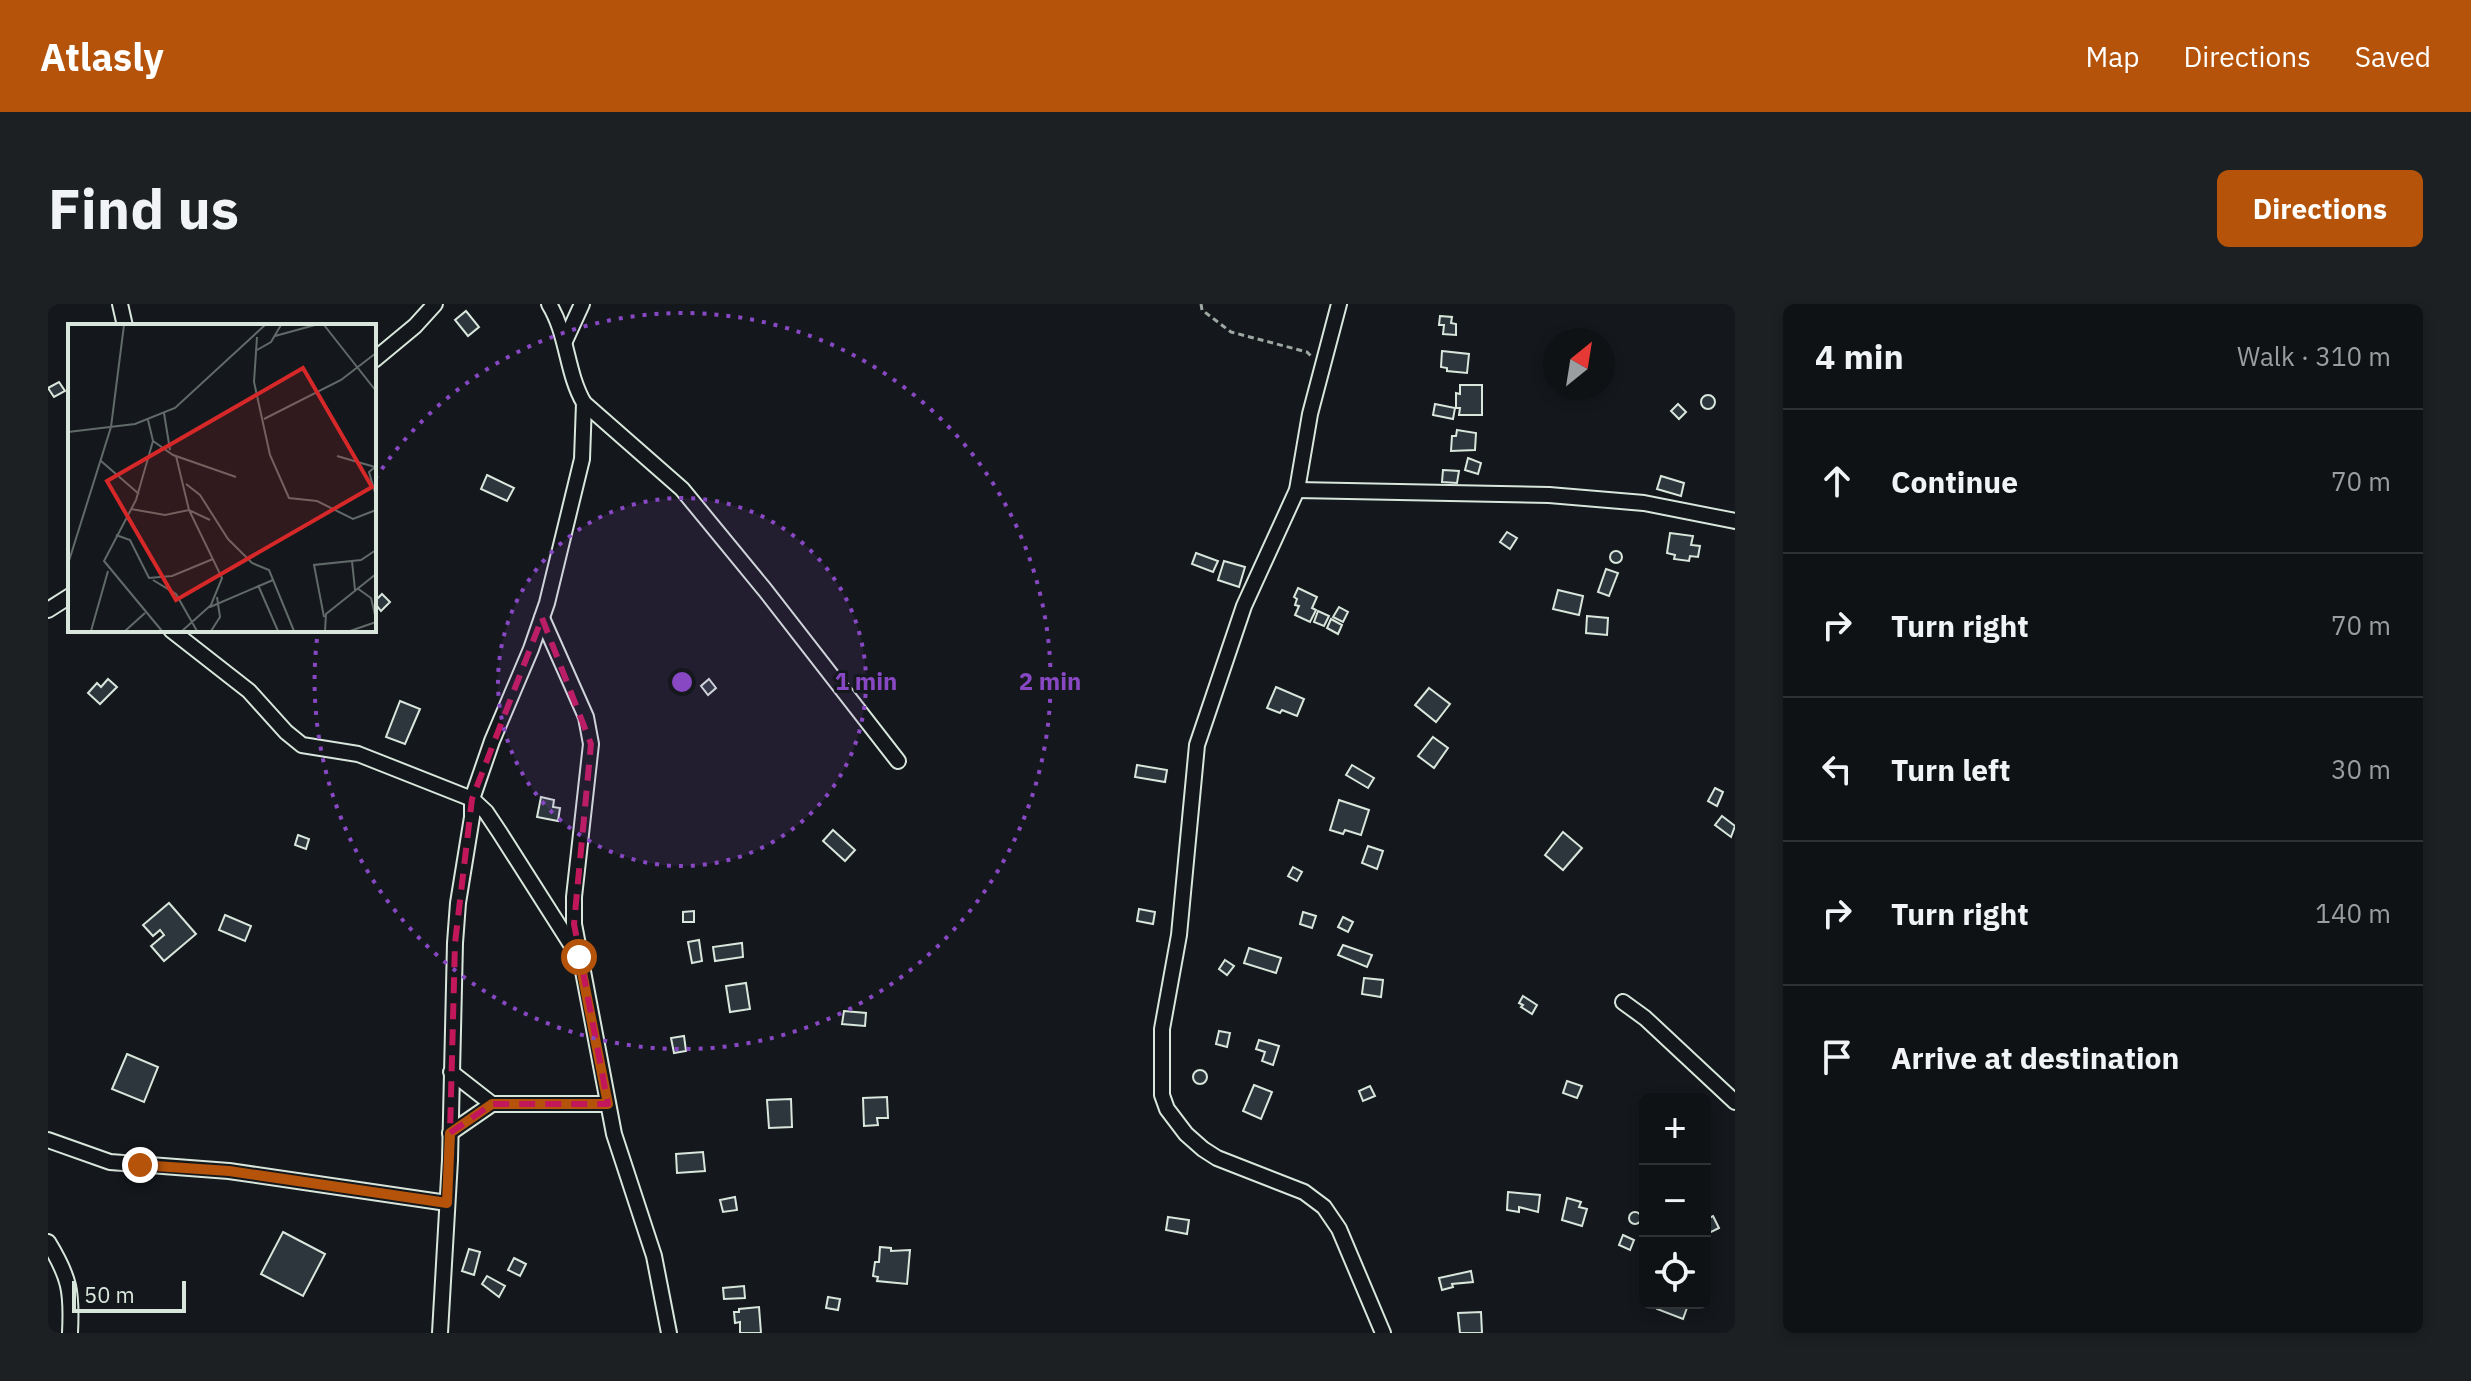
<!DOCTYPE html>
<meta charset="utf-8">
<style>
:root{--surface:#0f1215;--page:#1d2022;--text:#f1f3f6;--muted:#9b9ea0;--line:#2f3234;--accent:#b45309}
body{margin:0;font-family:"IBM Plex Sans",sans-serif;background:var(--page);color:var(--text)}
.controls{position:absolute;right:24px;bottom:24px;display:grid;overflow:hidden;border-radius:12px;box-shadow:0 4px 12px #0003}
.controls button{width:72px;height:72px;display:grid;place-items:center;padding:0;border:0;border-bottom:2px solid var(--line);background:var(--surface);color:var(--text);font:40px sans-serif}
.compass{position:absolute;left:1495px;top:24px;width:72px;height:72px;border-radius:50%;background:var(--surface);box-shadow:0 4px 12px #0003;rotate:30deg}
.scale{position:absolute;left:24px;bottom:20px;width:114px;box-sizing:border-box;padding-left:8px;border:4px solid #d8e6dc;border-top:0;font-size:22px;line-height:28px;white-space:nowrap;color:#d8e6dc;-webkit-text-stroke:6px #14181c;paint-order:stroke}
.stop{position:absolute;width:24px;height:24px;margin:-18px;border:6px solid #b45309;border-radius:50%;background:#fff}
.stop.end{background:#b45309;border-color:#fff;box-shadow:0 2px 8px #0008}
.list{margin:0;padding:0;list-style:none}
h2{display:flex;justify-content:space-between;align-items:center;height:104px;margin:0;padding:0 32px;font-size:34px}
h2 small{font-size:26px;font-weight:400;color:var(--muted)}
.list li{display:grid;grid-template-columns:52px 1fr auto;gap:24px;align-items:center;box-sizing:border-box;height:144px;padding:0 32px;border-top:2px solid var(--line)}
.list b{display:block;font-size:30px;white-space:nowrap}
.list em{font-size:26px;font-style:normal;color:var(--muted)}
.icon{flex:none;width:44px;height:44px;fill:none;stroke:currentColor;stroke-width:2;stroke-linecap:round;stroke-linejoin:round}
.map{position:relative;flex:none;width:1687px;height:1029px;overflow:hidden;border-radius:12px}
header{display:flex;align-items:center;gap:48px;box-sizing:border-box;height:112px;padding:0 40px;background:var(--accent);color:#fff}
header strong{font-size:38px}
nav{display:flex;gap:44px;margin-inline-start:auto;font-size:28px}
.intro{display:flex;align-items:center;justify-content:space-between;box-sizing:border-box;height:192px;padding:0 48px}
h1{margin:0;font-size:56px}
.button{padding:20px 36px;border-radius:12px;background:var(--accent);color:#fff;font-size:28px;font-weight:700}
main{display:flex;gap:48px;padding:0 48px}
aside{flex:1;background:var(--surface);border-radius:12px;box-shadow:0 4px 12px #0003}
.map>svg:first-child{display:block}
.building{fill:#2c363c;stroke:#d8e6dc;stroke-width:2}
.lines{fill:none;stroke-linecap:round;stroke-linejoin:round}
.street-casing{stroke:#d8e6dc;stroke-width:18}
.path{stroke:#9da8a2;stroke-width:3;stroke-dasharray:6 4;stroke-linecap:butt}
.street{stroke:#14181c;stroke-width:14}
.route{stroke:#b45309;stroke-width:10}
.marked{fill:none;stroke:#c2185b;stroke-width:6;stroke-dasharray:16 10;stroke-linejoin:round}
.ring{fill:none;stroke:#8948c3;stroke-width:4;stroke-dasharray:4 8}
.inset-road{fill:none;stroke:#626a69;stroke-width:2}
.view{fill:#d62828;fill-opacity:0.15;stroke:#d62828;stroke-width:4}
.inset-edge{fill:none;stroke:#d8e6dc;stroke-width:4}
.centre{fill:#8948c3;stroke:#14181c;stroke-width:4}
.ring-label{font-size:24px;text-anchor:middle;font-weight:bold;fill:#8948c3;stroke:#14181c;stroke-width:6;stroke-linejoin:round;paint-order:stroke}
</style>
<header>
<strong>Atlasly</strong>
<nav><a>Map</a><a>Directions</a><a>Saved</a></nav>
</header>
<div class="intro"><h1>Find us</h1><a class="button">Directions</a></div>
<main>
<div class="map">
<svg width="1687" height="1029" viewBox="0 0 1687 1029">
<rect width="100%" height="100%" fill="#14181c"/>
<g class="building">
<polygon points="418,7 431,23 420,32 407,16"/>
<polygon points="1392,12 1404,13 1403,19 1408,20 1408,31 1395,30 1396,21 1391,21"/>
<polygon points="1394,47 1421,50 1419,69 1399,67 1399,64 1393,63"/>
<polygon points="11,78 17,87 6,93 0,84"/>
<polygon points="1412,81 1434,81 1434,111 1411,111 1412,104 1408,104 1408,89 1412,90"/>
<circle cx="1660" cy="98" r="7"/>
<polygon points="1387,100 1407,104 1405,115 1385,111"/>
<polygon points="1630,100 1638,108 1631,115 1623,107"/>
<polygon points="1409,126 1428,129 1427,146 1403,147 1404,132 1408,132"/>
<polygon points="1420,154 1433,159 1430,170 1417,166"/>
<polygon points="1395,166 1411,167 1409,179 1394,178"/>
<polygon points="439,171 466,184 459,197 433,185"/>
<polygon points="1613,172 1636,179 1633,192 1609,185"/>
<polygon points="1459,228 1469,234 1462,245 1452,238"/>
<polygon points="1622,229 1645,232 1643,241 1652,242 1650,253 1642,252 1641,257 1626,255 1627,251 1619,249"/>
<circle cx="1568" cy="253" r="6"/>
<polygon points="1148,249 1170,257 1165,268 1144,260"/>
<polygon points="1176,257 1197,263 1191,283 1170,276"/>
<polygon points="1558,265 1570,269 1561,292 1550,288"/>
<polygon points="1250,284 1269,293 1264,304 1268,306 1262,318 1247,311 1251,302 1247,301 1249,295 1246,293"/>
<polygon points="1510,286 1535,292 1531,311 1505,305"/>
<polygon points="334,290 342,298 333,307 326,298"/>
<polygon points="1291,303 1300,308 1295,318 1285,313"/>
<polygon points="1270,307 1281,312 1276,322 1266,318"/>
<polygon points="1539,312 1560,314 1559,331 1538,329"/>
<polygon points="1283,315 1294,321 1290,330 1279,324"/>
<polygon points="60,375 69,383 52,400 40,389 49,379 53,383"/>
<polygon points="661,375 668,384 660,391 653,382"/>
<polygon points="1228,383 1256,395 1249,412 1234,406 1232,409 1219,404"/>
<polygon points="1381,384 1402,400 1388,418 1367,401"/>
<polygon points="352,397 372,405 357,440 338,433"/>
<polygon points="1385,433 1400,444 1386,464 1370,452"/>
<polygon points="1089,461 1119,466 1117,478 1087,473"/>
<polygon points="1304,461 1326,474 1320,484 1298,471"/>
<polygon points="1667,484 1675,488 1669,502 1660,497"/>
<polygon points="493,493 506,496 505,503 512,504 510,517 489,513"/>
<polygon points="1291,496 1321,506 1313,531 1297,526 1295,530 1282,526"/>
<polygon points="1674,512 1687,522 1683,533 1667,521"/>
<polygon points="785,526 807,546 797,557 775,537"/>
<polygon points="1515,528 1534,544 1515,566 1497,551"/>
<polygon points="250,531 261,535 258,545 247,541"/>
<polygon points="1320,542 1335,547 1329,565 1314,559"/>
<polygon points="1245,563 1254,568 1249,577 1240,572"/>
<polygon points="121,599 148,630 116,657 103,642 116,631 112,626 105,632 95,621"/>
<polygon points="1091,605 1107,608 1105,620 1089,617"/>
<polygon points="646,607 646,618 635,618 635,608"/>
<polygon points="1255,608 1268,612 1264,624 1252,620"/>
<polygon points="177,611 203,622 197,637 171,626"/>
<polygon points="1295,613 1305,618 1300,628 1290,623"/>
<polygon points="651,636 654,657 644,659 640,638"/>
<polygon points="694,639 695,653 667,657 665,643"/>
<polygon points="1295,641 1324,651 1319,663 1290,651"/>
<polygon points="1201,644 1233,654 1228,669 1196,659"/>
<polygon points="1177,656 1186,662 1179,671 1171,665"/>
<polygon points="1316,674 1335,676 1333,693 1314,690"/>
<polygon points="698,679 702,705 682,708 678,682"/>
<polygon points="1475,692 1489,701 1484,710 1473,703 1475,701 1471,699"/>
<polygon points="796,707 818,709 817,722 794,720"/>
<polygon points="1171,727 1182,729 1179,743 1168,740"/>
<polygon points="636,732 638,747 626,749 623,734"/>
<polygon points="1211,736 1231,742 1225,761 1214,757 1217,748 1208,745"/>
<polygon points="79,750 110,763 96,798 64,785"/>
<circle cx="1152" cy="773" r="7"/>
<polygon points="1519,777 1534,782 1529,794 1515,789"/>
<polygon points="1206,781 1224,788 1213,815 1195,807"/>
<polygon points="1322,782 1327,792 1315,797 1311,787"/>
<polygon points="839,793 840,814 829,814 830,821 816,822 815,794"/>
<polygon points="743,795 744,823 721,824 719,796"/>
<polygon points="655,848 657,867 629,869 628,850"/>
<polygon points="1460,888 1492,891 1490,908 1471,903 1471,908 1459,906"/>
<polygon points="687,893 689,906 675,908 672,896"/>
<polygon points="1519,894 1533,898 1531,903 1539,905 1534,922 1514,916"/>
<circle cx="1587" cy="914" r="6"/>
<polygon points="1665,912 1671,924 1657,931 1657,916"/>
<polygon points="1120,913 1141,916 1139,930 1118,926"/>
<polygon points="235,928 277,950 255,992 213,970"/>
<polygon points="1575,931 1586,936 1582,946 1571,941"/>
<polygon points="832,943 843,944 843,947 862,946 859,980 829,977 830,973 825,972 827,958 831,958"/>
<polygon points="421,945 432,948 426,971 414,967"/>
<polygon points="466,954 478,960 472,972 460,966"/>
<polygon points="1423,967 1425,978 1404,980 1405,983 1394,986 1391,974"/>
<polygon points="439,972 457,982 451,993 434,980"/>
<polygon points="696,982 697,994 676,995 675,984"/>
<polygon points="780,993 792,995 790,1006 778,1004"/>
<polygon points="1611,999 1636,999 1640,1001 1635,1015 1609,1005"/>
<polygon points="711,1003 713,1029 692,1029 692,1018 687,1019 686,1008 691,1008 691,1005"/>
<polygon points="1433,1008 1434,1029 1412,1029 1410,1009"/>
</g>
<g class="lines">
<defs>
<g id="street">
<polyline points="72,0 77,22"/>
<path d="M501 0C520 31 518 68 536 99L634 185 717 286 850 457"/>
<polyline points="1291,0 1262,110 1249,186 1196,302 1149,441 1131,631 1114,725 1114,791 1119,805 1138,830 1155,845 1169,854 1256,888 1276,903 1291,925 1335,1029"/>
<polyline points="517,37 534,0"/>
<polyline points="326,56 367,22 387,0"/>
<polyline points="1249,186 1501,191 1596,199 1687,217"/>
<polyline points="0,306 22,292"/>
<polyline points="494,314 538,413 543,440 526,593 526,620 566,830 606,952 621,1029"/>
<polyline points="123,326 201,387 238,428 254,441 310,450 424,495 438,508 452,529 529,650"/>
<polyline points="1575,698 1597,714 1687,798"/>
<polyline points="403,768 444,800"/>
<polyline points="402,829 444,800 560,800"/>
<polyline points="0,836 62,858 181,867 399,899"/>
<path d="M0 938C22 974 24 988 22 1029"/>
<polyline points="392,1029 402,856 407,639 410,599 424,513 424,495 444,437 483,345 499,299 534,155 536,99"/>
</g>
</defs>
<use href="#street" class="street-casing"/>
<polyline class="path" points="1153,0 1154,6 1183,28 1259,48 1263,52"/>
<use href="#street" class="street"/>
</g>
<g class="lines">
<polyline class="route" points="92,861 181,867 399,899 402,829 444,800 560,800 531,653"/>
</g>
<path class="marked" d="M494 314 543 440 526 620 560 800H444L402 829 407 639 424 495Z"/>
<circle cx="634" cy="378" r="184" fill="#8948c3" fill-opacity=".12"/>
<g class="ring">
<circle cx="634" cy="378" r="184"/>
<path d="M327 175A368 368 0 1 1 270 327"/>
</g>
<g transform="translate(20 20)">
<rect width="308" height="308" fill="#14181c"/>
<path class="inset-road" d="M256 1 308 67M207 12 247 1M189 13 186 58 202 131 221 174 249 177 285 195 308 186M189 26 203 18 213 1M96 89 102 126M196 95 273 56 308 29M80 96 85 117 105 131 168 153M0 108 67 100 107 84 197 1M85 117 68 176 36 237 94 307M108 132 121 186 154 254 143 281 114 307M269 132 307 143M33 137 71 170M307 143 301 148 308 172M118 160 132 171 160 215 184 239 201 246 226 307M63 185 97 191 121 186 142 196M48 211 62 216 81 254 104 252 145 235M284 237 287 266M0 240 43 103 56 1M85 256 108 270 129 307M190 261 210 307M289 264 303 274 308 295M142 283 205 256M256 293 246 241 293 236 308 226M23 307 40 247M57 307 77 289M143 307 152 293 149 273M257 307 258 290 308 250M282 307 308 298"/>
<path class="view" d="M235 44 304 163 108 276 39 157Z"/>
<rect width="308" height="308" class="inset-edge"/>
</g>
<circle cx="634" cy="378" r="12" class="centre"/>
<g class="ring-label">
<text x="818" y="386">1 min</text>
<text x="1002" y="386">2 min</text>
</g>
</svg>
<div class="controls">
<button>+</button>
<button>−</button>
<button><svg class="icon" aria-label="locate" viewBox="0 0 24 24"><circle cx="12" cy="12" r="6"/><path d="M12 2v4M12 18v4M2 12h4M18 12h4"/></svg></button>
</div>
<svg class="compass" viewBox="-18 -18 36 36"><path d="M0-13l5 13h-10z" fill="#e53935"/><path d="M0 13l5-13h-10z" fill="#9b9ea0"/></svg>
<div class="scale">50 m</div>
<div class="stop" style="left:531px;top:653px"></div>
<div class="stop end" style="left:92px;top:861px"></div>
</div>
<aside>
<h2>4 min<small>Walk · 310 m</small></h2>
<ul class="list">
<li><svg class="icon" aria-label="ahead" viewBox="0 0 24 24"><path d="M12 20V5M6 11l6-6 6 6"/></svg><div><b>Continue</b></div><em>70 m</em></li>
<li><svg class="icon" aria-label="right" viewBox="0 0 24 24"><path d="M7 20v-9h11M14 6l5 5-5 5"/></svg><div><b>Turn right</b></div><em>70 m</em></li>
<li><svg class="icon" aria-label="left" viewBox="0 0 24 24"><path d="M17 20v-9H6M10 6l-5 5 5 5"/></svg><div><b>Turn left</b></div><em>30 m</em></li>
<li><svg class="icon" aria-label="right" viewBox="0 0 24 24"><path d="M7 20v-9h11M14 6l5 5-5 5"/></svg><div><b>Turn right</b></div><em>140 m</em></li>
<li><svg class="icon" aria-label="arrive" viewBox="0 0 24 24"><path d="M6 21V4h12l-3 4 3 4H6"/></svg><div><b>Arrive at destination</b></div></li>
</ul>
</aside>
</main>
